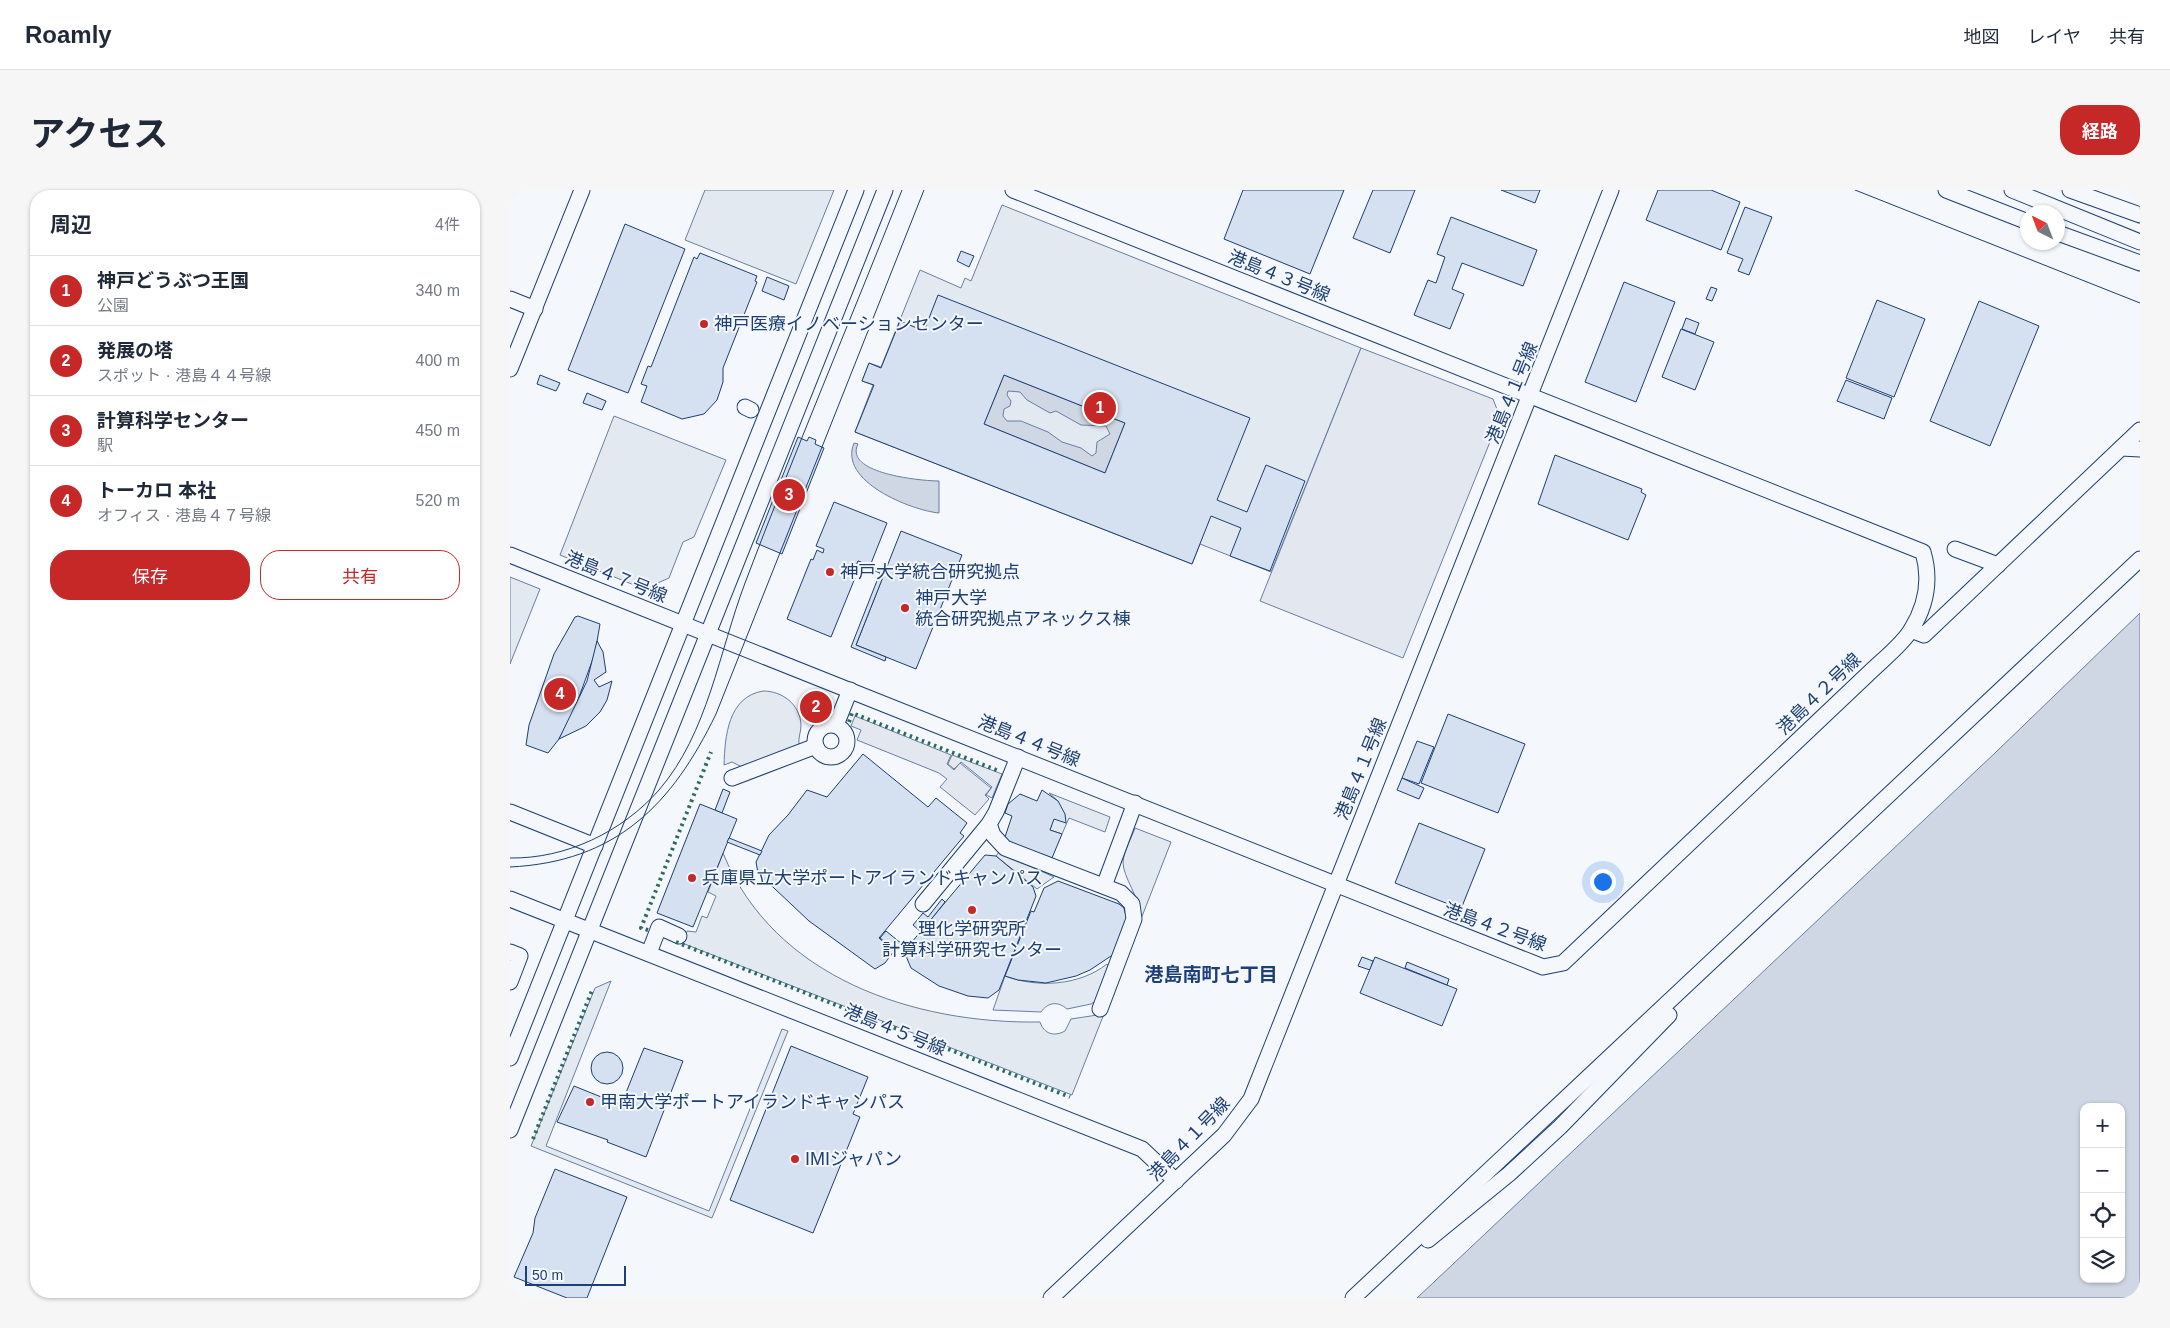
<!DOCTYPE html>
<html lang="ja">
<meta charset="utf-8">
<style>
:root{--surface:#fff;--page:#f6f6f7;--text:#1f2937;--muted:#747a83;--line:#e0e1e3;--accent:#c62828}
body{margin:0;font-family:Helvetica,"Noto Sans JP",sans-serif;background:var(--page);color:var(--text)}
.controls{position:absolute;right:15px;bottom:15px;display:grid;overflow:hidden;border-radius:10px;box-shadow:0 1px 4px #0004}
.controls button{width:45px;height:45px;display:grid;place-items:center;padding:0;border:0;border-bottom:1px solid var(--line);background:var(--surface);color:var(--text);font:25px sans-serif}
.compass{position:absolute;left:1510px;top:15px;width:45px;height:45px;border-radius:50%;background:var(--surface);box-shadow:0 1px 4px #0004;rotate:318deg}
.scale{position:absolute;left:15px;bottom:12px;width:101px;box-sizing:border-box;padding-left:5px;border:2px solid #1d3f73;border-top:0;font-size:14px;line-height:18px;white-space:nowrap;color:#1d3f73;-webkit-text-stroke:4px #f4f7fb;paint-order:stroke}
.you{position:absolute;left:1092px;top:691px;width:18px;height:18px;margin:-12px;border:4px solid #fff;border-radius:50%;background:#1a73e8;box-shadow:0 0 0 8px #1a73e833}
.badge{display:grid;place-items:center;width:32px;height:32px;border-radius:50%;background:var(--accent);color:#fff;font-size:16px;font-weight:700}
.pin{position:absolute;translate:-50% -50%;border:2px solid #fff;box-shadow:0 1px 5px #0006}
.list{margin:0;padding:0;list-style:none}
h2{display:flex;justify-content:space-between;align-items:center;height:65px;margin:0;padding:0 20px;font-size:21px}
h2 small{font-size:16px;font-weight:400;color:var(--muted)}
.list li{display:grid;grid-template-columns:32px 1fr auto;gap:15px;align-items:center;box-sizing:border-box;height:70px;padding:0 20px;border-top:1px solid var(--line)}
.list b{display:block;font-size:19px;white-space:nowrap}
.list p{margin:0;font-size:16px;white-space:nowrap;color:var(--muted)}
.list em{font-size:16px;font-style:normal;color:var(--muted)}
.actions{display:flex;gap:10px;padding:15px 20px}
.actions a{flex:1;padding:11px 0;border:1px solid var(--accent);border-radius:20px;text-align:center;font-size:18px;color:var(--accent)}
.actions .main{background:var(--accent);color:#fff}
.icon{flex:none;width:28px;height:28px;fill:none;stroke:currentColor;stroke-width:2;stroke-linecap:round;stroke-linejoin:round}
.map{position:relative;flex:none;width:1630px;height:1108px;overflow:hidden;border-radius:20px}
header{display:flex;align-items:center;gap:30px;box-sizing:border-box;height:70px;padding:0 25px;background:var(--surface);border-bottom:1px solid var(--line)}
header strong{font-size:24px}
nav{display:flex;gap:28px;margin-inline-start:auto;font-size:18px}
.intro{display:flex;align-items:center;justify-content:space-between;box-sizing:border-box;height:120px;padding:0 30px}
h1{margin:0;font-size:35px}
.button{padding:12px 22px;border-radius:20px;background:var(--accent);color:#fff;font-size:18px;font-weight:700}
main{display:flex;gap:30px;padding:0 30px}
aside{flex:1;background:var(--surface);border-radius:20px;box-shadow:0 1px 4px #0004}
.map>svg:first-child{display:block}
.green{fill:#e3e9f0;stroke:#687fa3}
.parking{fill:#e3e8f0;stroke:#687fa3}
.water{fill:#cfd7e4;stroke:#687fa3;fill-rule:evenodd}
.building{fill:#d5e0f0;stroke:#1d3f73;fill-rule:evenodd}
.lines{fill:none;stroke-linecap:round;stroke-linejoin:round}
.minor-casing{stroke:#1d3f73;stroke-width:17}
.minor{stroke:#f4f7fb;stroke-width:15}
.tram{stroke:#1d3f73;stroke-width:1}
.hedge{stroke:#2c6c60;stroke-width:4;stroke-dasharray:2.5 4;stroke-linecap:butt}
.poi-dot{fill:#c62828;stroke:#f4f7fb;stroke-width:2}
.labels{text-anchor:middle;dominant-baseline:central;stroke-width:4;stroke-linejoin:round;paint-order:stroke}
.street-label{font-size:18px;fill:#1d3f73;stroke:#f4f7fb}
.poi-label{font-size:18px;fill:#1d3f73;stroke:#f4f7fb;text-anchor:start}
.neighbourhood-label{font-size:19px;font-weight:bold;fill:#1d3f73;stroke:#f4f7fb}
</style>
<header>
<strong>Roamly</strong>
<nav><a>地図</a><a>レイヤ</a><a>共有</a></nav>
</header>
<div class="intro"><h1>アクセス</h1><a class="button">経路</a></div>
<main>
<aside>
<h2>周辺<small>4件</small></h2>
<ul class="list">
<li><span class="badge">1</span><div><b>神戸どうぶつ王国</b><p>公園</p></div><em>340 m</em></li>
<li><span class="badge">2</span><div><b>発展の塔</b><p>スポット · 港島４４号線</p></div><em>400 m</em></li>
<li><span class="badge">3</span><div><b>計算科学センター</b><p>駅</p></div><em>450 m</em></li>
<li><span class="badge">4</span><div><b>トーカロ 本社</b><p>オフィス · 港島４７号線</p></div><em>520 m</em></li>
</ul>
<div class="actions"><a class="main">保存</a><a>共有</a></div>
</aside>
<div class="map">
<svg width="1630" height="1108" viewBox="0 0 1630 1108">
<rect width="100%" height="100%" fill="#f4f7fb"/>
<g class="green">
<polygon points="195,0 324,0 286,94 175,50"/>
<polygon points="492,15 851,158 761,382 690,354 682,374 345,242 363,195 352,191 359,173 371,177 410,80 451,98 455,88 461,91"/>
<polygon points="104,226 216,270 184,347 173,352 159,388 134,399 50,365"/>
<polygon points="0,387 30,399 0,474"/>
<path d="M253 501C272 501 290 514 291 535 291 542 288 548 289 555L232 577 222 572 214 575C215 546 218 507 253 501Z"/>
<polygon points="442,565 492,584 482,608 476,605 482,597 451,572 444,579 438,574"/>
<polygon points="539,603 600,627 595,642 559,628 552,644 540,640 548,611"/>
<path d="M625 638 661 652 631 729C630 707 613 688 613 672 614 661 621 649 625 638Z"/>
<polygon points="489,662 544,687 527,699 486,666"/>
<path d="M213 663C264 788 404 834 530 832 534 844 544 847 555 841L561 829 594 824 562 905 172 753 177 741 186 742 192 726 197 728 206 706 198 702Z"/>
<path d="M597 774 600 778 586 811 581 814 557 819C548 811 538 812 531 822L483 820 495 786C527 798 569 796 597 774Z"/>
<polygon points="101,791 36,956 199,1021 272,839 278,841 202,1028 21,956 85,798"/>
</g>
<g class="parking">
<polygon points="851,158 983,209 990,227 893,468 750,411"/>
<polygon points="345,526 441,565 437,574 444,580 450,573 481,598 475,605 479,609 465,625 430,597 437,589 429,583 347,550 351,540 341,536"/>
</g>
<g class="water">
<path d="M494 185 615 233 595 283 474 234ZM498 201 510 202 517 210 540 223 546 221 571 235 596 236 600 244 587 252 586 263 582 266 571 258 552 252 538 242 511 231H497L493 226 494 219 500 216 501 211 497 205Z"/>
<path d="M344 253 348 254C333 284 413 291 429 291V323C400 320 328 291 344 253Z"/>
<path d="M1630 423V1108H907L1486 562ZM1574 917H1611V1089H1574Z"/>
</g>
<g class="building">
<polygon points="733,0 834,0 800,84 714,49"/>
<polygon points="863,0 905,0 880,63 843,48"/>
<polygon points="991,0 1030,0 1025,13"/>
<polygon points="1148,0 1201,0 1230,12 1211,60 1136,30"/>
<polygon points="1235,17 1262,27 1239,85 1228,81 1233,69 1217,63"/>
<polygon points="941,27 1027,60 1013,96 952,73 942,99 954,104 940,139 904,125 918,90 926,93 935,67 927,64"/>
<polygon points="115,34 175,59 118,203 58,180"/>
<polygon points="451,61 464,66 459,77 447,71"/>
<polygon points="190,63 247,86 245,91 247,92 213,178 213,192 207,210 194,224 172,229 131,212 137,196 131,194 138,176 141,177 184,67 187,69"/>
<polygon points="257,87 279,96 274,110 252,101"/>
<polygon points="1114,92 1165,112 1126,212 1075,192"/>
<polygon points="1201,97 1207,99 1202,111 1196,109"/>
<path d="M428 105 740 228 707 310 737 322 756 275 795 291 760 381 720 366 731 338 701 326 682 374 345 242 364 195 352 191 359 173 371 178 390 131 414 141ZM494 185 615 233 595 283 474 234Z"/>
<polygon points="1367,110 1415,129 1384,207 1336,188"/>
<polygon points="1469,111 1529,136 1480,256 1420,231"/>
<polygon points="1176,128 1189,133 1185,144 1172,139"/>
<polygon points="1171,139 1204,152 1185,200 1152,187"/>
<polygon points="30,185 50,193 46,201 27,194"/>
<polygon points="1336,190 1382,208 1374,229 1327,211"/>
<polygon points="77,203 96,211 92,220 73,213"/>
<polygon points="288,247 297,251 299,247 306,250 305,254 314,258 272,364 246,353"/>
<polygon points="1045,265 1132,299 1131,302 1136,305 1118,350 1028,314"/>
<polygon points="324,312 377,333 360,376 348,371 342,387 345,388 321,447 277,429 301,369 303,370 307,360 313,363 314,359 306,356"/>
<polygon points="391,341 452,365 406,479 346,455"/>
<polygon points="348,371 375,382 346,455 376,467 375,471 341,457 370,383 347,374"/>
<polygon points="68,426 90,434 85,463 64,521 49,549 38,563 16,555 19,535 44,464 65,427"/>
<polygon points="87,451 93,462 96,482 84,490 89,497 102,491 97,510 90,522 76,536 49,549 77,491"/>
<polygon points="938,524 1015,554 988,623 911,593"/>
<polygon points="907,551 924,557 909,594 892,588"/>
<polygon points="353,564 418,617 426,608 457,633 450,643 454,646 369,748 384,761 375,773 365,779 299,731 248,683 246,672 259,645 278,625 297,600 317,607"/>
<polygon points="892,588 914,598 909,609 887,600"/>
<polygon points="213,599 220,602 212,623 205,620"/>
<polygon points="532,600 548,611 555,624 556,633 544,629 540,640 552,644 542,668 494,650 502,626 495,623 498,614 510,604 527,611"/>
<polygon points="190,614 227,629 183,737 147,723"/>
<polygon points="909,633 975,659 951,719 885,693"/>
<polygon points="219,648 252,661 250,665 217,652"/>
<polygon points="475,665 486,666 523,697 526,706 489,800 478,808 458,806 429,796 401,778 396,766 401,753"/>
<polygon points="548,691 609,714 614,718 617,730 604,764 580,780 566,786 536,793 508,790 495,786 521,721 524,722 534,698"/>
<polygon points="432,709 435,712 411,742 403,735 413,723 418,727"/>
<polygon points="376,741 392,754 386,761 370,748"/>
<polygon points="852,767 863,771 860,780 848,776"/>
<polygon points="865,767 947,799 932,836 850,803"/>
<polygon points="897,772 939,789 937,795 895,778"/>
<polygon points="281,856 358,887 343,924 350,927 303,1043 220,1010"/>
<polygon points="134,858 173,871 136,967 97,952 98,950 47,932 64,896 111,915"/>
<circle cx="97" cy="878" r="16"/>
<polygon points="45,979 117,1007 77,1108 57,1108 4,1087 23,1043 25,1028"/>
</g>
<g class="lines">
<defs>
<g id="minor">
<polyline points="1436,0 1518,32"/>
<polyline points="1502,0 1630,52"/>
<polyline points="1560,0 1630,25"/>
<polyline points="1548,43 1630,73"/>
<polyline points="0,109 25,119"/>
<polyline points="0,179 72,0"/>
<polyline points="235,217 241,220"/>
<polyline points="1611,258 1630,240"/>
<polyline points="1445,359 1488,375"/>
<path d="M0 365 1033 777 1053 773 1358 484C1371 471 1392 455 1401 440 1416 416 1421 389 1413 362L503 0"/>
<polyline points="1401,440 1414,445 1611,258 1630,259"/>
<polyline points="326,535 340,500"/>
<circle cx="321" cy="551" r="16"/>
<polyline points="222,588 306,556"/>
<polyline points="0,622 85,656"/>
<polyline points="479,634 483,645 495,658 611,703 622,714 624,729 590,819"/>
<polyline points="594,696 625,613"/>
<polyline points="0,709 632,959 666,991"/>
<polyline points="413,714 479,634 486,622 508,567"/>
<polyline points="0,762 10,766 0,792"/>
<polyline points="139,763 149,737 169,746"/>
<polyline points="0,868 346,0"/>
<polyline points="0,940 375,0"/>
<polyline points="918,1050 999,984 1050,937 1159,825"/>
<polyline points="541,1108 714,945 741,909 1101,0"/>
<polyline points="843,1108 1630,369"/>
</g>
</defs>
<use href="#minor" class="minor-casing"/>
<use href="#minor" class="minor"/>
<g class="tram">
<polyline points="1345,0 1630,113"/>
<path d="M0 668C56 669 112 642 149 600 198 543 209 462 235 393 285 261 340 131 392 0"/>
<path d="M0 677C106 672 162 615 206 524L414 0"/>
</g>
<g class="hedge">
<polyline points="316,526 321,515"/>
<polyline points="339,532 342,523 489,581"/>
<polyline points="138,740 131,738 201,562"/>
<polyline points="166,752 560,907"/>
<polyline points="23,949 83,798"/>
</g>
</g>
<g class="poi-dot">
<circle cx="194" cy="134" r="5"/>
<circle cx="320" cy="382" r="5"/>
<circle cx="395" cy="418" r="5"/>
<circle cx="182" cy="688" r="5"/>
<circle cx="462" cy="720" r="5"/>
<circle cx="80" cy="912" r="5"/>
<circle cx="285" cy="969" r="5"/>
</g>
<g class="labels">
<g class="street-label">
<text transform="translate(769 86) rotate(22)">港島４３号線</text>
<text transform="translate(1002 203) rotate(-68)">港島４１号線</text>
<text transform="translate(106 387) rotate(22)">港島４７号線</text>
<text transform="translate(1309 504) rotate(-44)">港島４２号線</text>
<text transform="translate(519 551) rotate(22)">港島４４号線</text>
<text transform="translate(851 579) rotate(-68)">港島４１号線</text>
<text transform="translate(985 737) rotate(20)">港島４２号線</text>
<text transform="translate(385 840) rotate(22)">港島４５号線</text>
<text transform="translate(679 949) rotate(-46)">港島４１号線</text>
</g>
<g class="poi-label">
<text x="204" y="134">神戸医療イノベーションセンター</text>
<text x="330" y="382">神戸大学統合研究拠点</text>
<text x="405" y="408">神戸大学<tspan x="405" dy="21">統合研究拠点アネックス棟</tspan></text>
<text x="192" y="688">兵庫県立大学ポートアイランドキャンパス</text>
<text x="462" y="739" text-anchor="middle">理化学研究所<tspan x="462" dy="21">計算科学研究センター</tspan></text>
<text x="90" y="912">甲南大学ポートアイランドキャンパス</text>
<text x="295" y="969">IMIジャパン</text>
</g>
<g class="neighbourhood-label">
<text x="701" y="784">港島南町七丁目</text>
</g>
</g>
</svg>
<div class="controls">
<button>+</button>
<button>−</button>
<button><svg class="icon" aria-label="locate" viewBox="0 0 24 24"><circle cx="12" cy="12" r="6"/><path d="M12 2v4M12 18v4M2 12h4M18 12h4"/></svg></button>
<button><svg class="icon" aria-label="layers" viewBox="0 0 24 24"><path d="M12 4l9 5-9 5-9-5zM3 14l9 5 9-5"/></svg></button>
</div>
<svg class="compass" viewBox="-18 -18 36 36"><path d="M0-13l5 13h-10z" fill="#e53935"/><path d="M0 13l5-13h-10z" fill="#747a83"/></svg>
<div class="scale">50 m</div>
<div class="you"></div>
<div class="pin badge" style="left:590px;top:218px">1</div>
<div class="pin badge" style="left:306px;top:517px">2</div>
<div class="pin badge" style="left:279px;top:305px">3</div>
<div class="pin badge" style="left:50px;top:504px">4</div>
</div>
</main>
